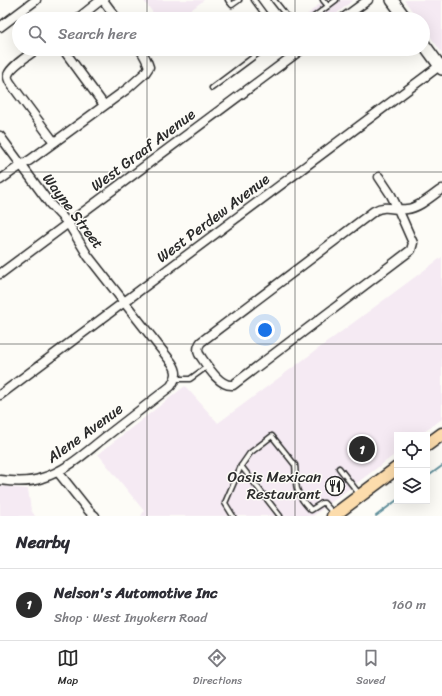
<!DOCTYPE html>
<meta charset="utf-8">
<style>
:root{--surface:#fff;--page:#f7f7f7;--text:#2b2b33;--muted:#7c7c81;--line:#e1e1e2;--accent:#2b2b2b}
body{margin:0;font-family:Sriracha,sans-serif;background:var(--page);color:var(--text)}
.controls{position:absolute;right:12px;bottom:12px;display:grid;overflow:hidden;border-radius:0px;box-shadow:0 4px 16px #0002}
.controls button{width:36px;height:36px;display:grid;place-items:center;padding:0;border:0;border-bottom:1px solid var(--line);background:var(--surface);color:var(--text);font:20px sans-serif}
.you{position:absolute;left:265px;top:330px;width:14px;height:14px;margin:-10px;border:3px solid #fff;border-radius:50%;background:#1a73e8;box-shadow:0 0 0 6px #1a73e833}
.badge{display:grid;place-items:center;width:26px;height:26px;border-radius:50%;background:var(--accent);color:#fff;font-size:13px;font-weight:700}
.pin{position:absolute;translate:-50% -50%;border:2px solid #fff;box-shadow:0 1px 4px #0006}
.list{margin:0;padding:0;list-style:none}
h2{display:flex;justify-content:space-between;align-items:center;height:52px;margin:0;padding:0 16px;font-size:17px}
h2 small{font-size:13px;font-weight:400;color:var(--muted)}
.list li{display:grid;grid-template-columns:26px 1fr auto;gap:12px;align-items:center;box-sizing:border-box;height:72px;padding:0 16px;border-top:1px solid var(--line)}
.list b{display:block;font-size:15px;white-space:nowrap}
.list p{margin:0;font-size:13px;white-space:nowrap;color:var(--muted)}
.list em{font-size:13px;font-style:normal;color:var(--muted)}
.icon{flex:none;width:22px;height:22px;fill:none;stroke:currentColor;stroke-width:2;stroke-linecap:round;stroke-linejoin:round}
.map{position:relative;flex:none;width:442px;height:516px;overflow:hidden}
.search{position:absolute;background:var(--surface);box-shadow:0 4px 16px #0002;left:12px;right:12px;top:12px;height:44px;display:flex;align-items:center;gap:10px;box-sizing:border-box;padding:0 14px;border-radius:22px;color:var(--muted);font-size:15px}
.sheet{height:124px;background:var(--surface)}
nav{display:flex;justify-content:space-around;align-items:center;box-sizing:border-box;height:56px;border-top:1px solid var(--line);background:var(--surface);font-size:11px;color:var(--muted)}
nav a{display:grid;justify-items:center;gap:2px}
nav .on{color:var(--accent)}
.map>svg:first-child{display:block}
.built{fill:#f5eaf3}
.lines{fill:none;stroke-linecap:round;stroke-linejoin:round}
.stream{stroke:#62909c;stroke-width:2}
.lane-casing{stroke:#2b2b2b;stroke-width:7}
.street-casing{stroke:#2b2b2b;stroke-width:11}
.secondary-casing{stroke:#2b2b2b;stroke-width:14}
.primary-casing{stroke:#2b2b2b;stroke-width:15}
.lane{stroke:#fdfcf7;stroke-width:4}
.street{stroke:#fdfcf7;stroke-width:8}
.secondary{stroke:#fdfcf7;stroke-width:11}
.primary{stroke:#fcdcac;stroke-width:12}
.grid{fill:none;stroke:#2b2b2b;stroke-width:1;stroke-opacity:0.55}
.labels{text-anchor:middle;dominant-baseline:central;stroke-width:3;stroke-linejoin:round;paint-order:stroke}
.street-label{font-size:15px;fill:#2b2b2b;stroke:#fdfcf7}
.poi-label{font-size:15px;fill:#2b2b2b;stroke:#fdfcf7;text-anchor:end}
</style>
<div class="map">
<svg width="442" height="516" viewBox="0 0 442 516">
<rect width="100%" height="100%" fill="#fdfcf7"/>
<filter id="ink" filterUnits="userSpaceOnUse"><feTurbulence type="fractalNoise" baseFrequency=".025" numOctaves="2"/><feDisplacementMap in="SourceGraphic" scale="8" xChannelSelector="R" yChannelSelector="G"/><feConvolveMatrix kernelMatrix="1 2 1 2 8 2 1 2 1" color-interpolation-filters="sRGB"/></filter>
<g filter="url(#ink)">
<g class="built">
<polygon points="143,0 204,0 179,19 158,19"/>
<polygon points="319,0 353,0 330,19 303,19 303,18 321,3"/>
<polygon points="404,0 442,0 442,53 423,26 423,19 418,19"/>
<polygon points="442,257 442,419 420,435 397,435 397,453 313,516 141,516 144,511 98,454 185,386 218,423"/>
<polygon points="0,486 28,489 31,510 35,516 0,516"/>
</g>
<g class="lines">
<g class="stream">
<polyline points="427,477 442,466"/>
<polyline points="376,516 397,500"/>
</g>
<defs>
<g id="lane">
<polyline points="228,0 232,5 239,0"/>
<polyline points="254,0 268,19"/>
<polyline points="274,0 289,19"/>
<polyline points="328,6 336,0"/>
<polyline points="311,19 328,6 323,0"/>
<polyline points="212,88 264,49"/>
<polyline points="175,379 190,379 208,366"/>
<polyline points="241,466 280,516"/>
<polyline points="339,468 360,495"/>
<path d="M233 516 225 503 241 466 250 453 272 436 295 465C296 471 295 476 296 482 296 492 304 503 311 510L322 503H324L334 514"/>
</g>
<g id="street">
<polyline points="103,0 117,19"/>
<polyline points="77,19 101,0"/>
<polyline points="342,19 368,0"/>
<polyline points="0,27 36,0"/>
<path d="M37 49C30 54 10 67 8 75 7 78 9 81 11 84L54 142"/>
<polyline points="63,49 104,105"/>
<path d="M0 136 50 204 68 223 88 256 172 363C178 372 177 376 171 386 149 403 126 421 104 438 85 453 66 471 42 478 29 483 14 482 0 480"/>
<path d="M379 177 391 195 398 209 413 243 411 250 233 385C219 387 206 364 199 354 197 349 198 346 201 342L374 211C387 204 394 211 407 209 419 208 433 195 442 189"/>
<path d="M0 180 14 170 30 160 127 89 145 73 149 67C147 60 144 55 140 49"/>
<polyline points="0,274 302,49"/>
<polyline points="0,395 442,64"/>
<polyline points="58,472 89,511 95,516"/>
</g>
<g id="secondary">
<polyline points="392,0 406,19"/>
<polyline points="423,43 442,69"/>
</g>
<g id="primary">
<polyline points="427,445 442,434"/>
<polyline points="333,516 397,468"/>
</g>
</defs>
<use href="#lane" class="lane-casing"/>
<use href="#street" class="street-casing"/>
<use href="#secondary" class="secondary-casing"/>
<use href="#primary" class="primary-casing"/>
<use href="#lane" class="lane"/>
<use href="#street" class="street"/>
<use href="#secondary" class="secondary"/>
<use href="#primary" class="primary"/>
</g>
</g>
<path class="grid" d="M147 0V19M295 0V19M147 49V516M295 49V516M0 172H442M0 344H442"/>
<defs>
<symbol id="restaurant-ring" viewBox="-11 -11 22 22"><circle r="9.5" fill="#fdfcf7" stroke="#2b2b2b" stroke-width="1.5"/><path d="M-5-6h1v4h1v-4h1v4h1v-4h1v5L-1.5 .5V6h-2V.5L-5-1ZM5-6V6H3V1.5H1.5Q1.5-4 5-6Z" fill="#2b2b2b"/></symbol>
</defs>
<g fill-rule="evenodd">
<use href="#restaurant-ring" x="324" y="475" width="22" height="22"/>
</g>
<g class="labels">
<g class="street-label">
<text transform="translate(143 150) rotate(-37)">West Graaf Avenue</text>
<text transform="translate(73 211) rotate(53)">Wayne Street</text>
<text transform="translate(213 218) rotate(-37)">West Perdew Avenue</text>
<text transform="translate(85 433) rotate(-36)">Alene Avenue</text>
</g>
<g class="poi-label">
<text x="321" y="477">Oasis Mexican<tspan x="321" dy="17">Restaurant</tspan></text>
</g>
</g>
</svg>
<div class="controls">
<button><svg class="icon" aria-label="locate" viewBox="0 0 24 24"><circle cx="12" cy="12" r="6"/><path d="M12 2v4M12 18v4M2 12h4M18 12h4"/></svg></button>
<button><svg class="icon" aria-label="layers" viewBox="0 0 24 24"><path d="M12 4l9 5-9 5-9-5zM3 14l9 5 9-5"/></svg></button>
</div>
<div class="you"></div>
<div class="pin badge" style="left:362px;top:449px">1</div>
<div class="search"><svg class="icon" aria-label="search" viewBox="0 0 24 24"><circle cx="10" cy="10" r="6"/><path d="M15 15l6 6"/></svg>Search here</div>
</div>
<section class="sheet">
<h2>Nearby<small></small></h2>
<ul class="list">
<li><span class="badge">1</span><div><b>Nelson's Automotive Inc</b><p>Shop · West Inyokern Road</p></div><em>160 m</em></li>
</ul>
</section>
<nav>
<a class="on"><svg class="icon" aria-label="map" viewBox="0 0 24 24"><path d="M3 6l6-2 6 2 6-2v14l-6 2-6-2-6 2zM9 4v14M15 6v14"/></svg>Map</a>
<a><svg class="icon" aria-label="directions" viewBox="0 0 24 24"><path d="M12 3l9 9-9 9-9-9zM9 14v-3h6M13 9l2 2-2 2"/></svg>Directions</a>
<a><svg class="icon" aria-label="saved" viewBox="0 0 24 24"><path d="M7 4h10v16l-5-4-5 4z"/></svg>Saved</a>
</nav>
